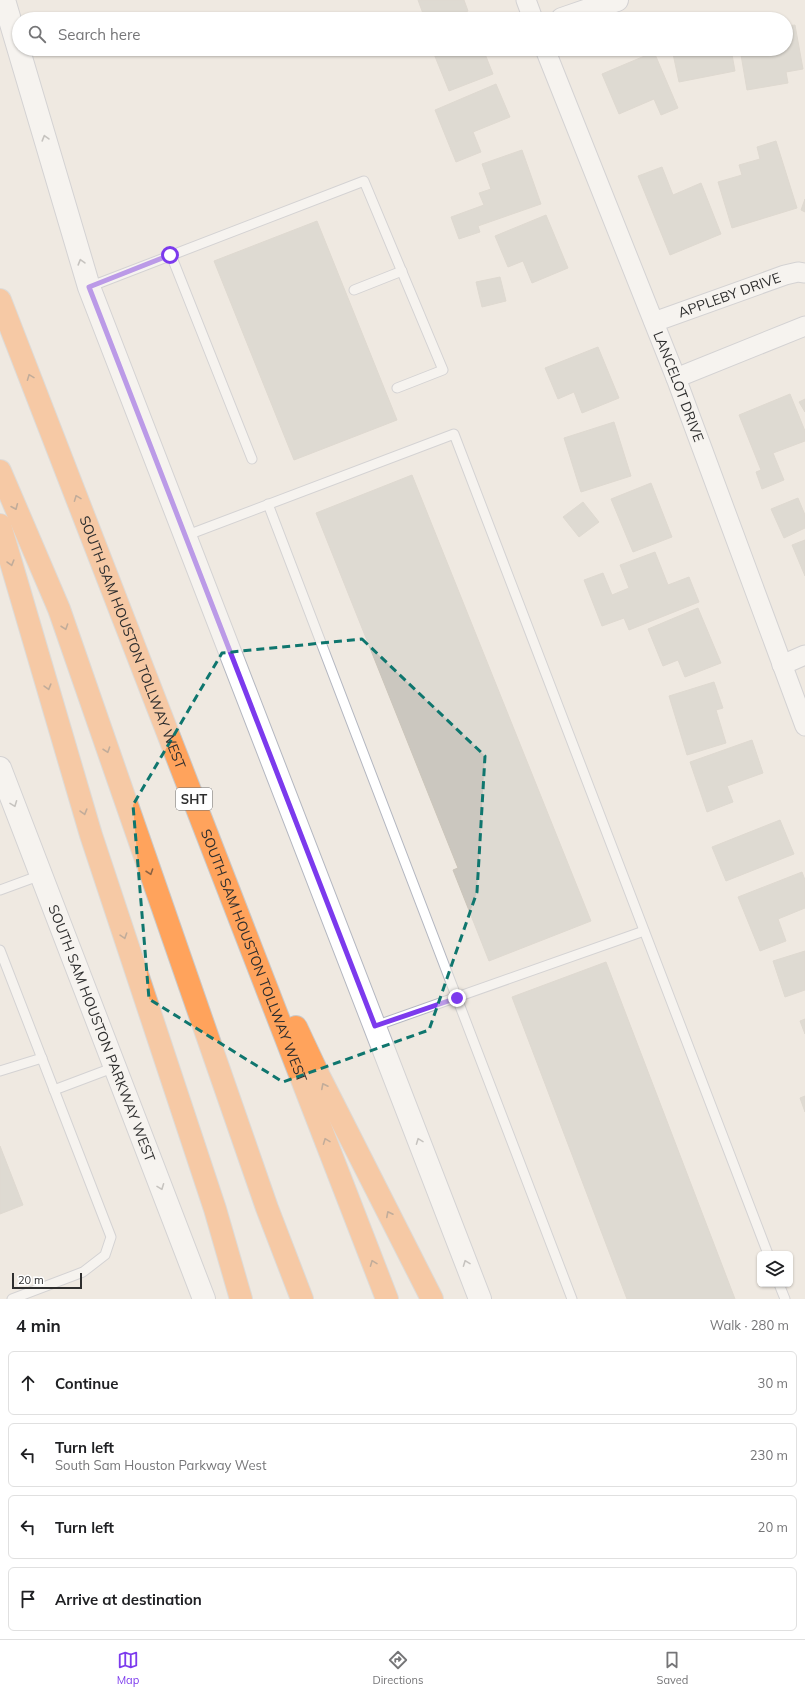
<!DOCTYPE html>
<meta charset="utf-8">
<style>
:root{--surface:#fff;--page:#f6f6f6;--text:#202124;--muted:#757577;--line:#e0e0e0;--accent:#7c3aed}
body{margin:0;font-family:Mulish,sans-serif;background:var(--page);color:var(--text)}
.controls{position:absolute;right:12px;bottom:12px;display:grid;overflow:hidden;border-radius:6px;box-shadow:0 1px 3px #0004}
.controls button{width:36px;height:36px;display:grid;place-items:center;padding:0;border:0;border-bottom:1px solid var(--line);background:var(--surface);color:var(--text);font:20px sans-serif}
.scale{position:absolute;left:12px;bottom:10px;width:70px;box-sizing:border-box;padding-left:4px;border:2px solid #2e2e2e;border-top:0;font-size:11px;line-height:14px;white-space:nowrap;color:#2e2e2e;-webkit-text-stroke:3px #fff;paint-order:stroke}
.stop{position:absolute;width:12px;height:12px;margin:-9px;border:3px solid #7c3aed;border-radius:50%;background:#fff}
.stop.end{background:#7c3aed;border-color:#fff;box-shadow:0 1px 4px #0008}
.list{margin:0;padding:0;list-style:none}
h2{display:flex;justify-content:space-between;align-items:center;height:52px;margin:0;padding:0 16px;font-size:17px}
h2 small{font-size:13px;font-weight:400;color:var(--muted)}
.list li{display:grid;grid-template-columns:26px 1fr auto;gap:12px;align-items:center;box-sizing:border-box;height:64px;margin:0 8px 8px;padding:0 8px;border:1px solid var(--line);border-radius:6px}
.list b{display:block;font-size:15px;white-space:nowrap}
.list p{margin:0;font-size:13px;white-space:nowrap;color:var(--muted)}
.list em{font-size:13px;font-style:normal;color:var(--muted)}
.icon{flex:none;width:22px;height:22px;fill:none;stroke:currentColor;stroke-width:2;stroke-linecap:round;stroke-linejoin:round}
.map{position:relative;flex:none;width:805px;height:1299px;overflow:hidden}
.search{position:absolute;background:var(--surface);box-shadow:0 1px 3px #0004;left:12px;right:12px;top:12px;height:44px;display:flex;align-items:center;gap:10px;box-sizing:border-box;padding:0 14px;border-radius:22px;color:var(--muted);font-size:15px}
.sheet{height:340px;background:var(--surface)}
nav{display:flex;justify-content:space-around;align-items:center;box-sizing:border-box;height:56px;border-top:1px solid var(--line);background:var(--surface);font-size:11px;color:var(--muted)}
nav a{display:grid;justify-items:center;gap:2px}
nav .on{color:var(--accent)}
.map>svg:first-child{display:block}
.building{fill:#cbc7bf;stroke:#cbc5ba}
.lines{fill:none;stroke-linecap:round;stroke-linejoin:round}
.service-casing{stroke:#b4b7c1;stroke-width:11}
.minor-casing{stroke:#b4b7c1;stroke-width:21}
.tertiary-casing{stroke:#b4b7c1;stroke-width:24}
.secondary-casing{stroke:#b4b7c1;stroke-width:24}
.motorway-casing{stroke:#c9c9c9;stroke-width:24}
.service{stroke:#fff;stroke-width:9}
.minor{stroke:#fff;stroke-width:19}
.tertiary{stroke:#fff;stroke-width:22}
.secondary{stroke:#fff;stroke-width:22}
.motorway{stroke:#ffa35c;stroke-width:22}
.oneway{stroke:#969696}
.oneway2{stroke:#8c6343}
.route{stroke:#7c3aed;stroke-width:5}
.marked{fill:none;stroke:#0f766e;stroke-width:3;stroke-dasharray:8 5;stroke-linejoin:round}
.labels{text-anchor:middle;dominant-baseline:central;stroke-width:3.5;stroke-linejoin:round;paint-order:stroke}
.shield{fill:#fff;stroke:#6d6d6d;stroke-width:1}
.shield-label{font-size:13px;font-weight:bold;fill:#2e2e2e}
.street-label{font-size:14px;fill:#2e2e2e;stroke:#fff}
</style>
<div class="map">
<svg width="805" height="1299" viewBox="0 0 805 1299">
<rect width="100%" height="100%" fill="#efe9e1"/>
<g class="building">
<polygon points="418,0 464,0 468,11 449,19 425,19"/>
<polygon points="795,25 803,69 786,72 788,83 747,90 740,49 786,49 786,26"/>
<polygon points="432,49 483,49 493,74 449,91"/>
<polygon points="672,49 731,49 735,71 679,82"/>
<polygon points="654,52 678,108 661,115 654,99 619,114 602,74"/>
<polygon points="496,84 510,117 473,132 481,152 456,162 435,110"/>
<polygon points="776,141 797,208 732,228 718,182 742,175 739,165 760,159 757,147"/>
<polygon points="522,150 541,204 478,226 480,232 459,239 451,217 484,205 479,193 491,189 482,164"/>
<polygon points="662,167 673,195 701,183 721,234 670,255 638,176"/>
<polygon points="805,199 805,212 801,210"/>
<polygon points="546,215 568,268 532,283 523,261 508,267 495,236"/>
<polygon points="317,221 397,420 294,460 214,261"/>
<polygon points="500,277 506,301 482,307 476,282"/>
<polygon points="598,347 619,398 582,413 574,392 558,399 545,368"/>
<polygon points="790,394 805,431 805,441 773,453 784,480 762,489 756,472 761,470 739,415"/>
<polygon points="805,399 805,412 799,402"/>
<polygon points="614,422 631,476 581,492 564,438"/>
<polygon points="412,475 591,921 489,961 453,870 458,868 316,513"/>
<polygon points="651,483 672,537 633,552 611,499"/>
<polygon points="798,498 805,515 805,528 784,538 771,509"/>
<polygon points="583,502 599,522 579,537 563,517"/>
<polygon points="805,540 805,576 792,545"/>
<polygon points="655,552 668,585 689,577 699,602 629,630 624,618 602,626 584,580 603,573 612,595 629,588 620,565"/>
<polygon points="698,608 721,663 685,677 678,660 663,666 648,629"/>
<polygon points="714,682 723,708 716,710 726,743 687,755 669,696"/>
<polygon points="752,740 763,773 727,786 733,802 707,812 690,762"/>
<polygon points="780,820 794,854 726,881 712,847"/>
<polygon points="802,872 805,880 805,908 778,919 786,941 760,951 738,897"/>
<polygon points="805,951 805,990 785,997 773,961"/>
<polygon points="606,962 735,1299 627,1299 512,997"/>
<polygon points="805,1019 805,1034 800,1021"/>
<polygon points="805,1096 805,1112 800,1098"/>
<polygon points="0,1146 23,1205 0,1214"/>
</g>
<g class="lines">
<defs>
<g id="service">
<polyline points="171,255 252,459"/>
<polyline points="89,287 364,181 443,370 397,388"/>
<polyline points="354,290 402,271"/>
<polyline points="268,504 572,1299"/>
<polyline points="185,536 454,434 768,1254"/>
<polyline points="0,890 41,875"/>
<polyline points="0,950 111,1237 105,1255 83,1272 12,1299"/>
<polyline points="375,1026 644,931"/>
<polyline points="0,1071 42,1058"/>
<polyline points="54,1090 115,1067"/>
<polyline points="779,1284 785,1299"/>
</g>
<g id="minor">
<polyline points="526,0 533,19"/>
<path id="s1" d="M545 49 676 378 805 726"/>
<path id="s2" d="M654 322 785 275 798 272 805 273"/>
<polyline points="676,378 805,326"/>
<polyline points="782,665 805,655"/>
</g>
<polyline id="tertiary" points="562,19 617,0"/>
<g id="secondary">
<polyline points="4,0 89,287 480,1299"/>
<path id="s3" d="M0 768 204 1299"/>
</g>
<g id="motorway">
<path id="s4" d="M0 300 387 1299"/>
<polyline points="0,471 59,609 267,1208 302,1299"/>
<polyline points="0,525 91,835 215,1209 241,1299"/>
<polyline points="296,1027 319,1076 432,1299"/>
</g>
</defs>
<use href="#service" class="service-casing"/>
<use href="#minor" class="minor-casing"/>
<use href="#tertiary" class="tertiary-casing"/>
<use href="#secondary" class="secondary-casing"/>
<use href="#motorway" class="motorway-casing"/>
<use href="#service" class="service"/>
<use href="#minor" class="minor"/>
<use href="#tertiary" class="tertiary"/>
<use href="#secondary" class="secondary"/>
<use href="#motorway" class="motorway"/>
</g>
<defs><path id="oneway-chevron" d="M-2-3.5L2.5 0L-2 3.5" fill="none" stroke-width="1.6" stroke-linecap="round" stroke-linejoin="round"/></defs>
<g class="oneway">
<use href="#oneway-chevron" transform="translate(45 138) rotate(-106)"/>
<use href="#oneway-chevron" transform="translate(81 262) rotate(-106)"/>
<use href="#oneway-chevron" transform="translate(14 804) rotate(69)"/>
<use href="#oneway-chevron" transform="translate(419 1141) rotate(-111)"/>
<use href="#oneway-chevron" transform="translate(161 1187) rotate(69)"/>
<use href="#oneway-chevron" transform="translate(466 1263) rotate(-111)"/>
</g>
<g class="oneway2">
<use href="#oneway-chevron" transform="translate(30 377) rotate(-111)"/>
<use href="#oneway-chevron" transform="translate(77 498) rotate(-111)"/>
<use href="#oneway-chevron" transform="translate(15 507) rotate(67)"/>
<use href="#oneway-chevron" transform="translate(11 563) rotate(74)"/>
<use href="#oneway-chevron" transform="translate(65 627) rotate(71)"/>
<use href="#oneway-chevron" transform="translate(48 687) rotate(74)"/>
<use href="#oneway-chevron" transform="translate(107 750) rotate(71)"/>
<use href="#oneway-chevron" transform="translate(84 812) rotate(74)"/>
<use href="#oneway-chevron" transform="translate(150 872) rotate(71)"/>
<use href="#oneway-chevron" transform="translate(124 936) rotate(72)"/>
<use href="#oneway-chevron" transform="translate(324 1086) rotate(-117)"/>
<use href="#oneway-chevron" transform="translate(326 1141) rotate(-111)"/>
<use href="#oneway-chevron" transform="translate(389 1214) rotate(-117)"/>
<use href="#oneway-chevron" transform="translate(373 1263) rotate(-111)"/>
</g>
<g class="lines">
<polyline class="route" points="170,255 89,287 375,1026 457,998"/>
</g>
<path d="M0 0H805V1299H0ZM362 639 485 756 477 892 429 1030 283 1082 149 999 133 805 222 653Z" fill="#efe9e1" fill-opacity=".55" fill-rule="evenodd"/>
<path class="marked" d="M362 639 485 756 477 892 429 1030 283 1082 149 999 133 805 222 653Z"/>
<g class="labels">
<rect class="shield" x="176" y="788" width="36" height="22" rx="3"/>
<g class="shield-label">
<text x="194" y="799">SHT</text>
</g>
<g class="street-label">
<text stroke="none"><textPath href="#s2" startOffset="80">APPLEBY DRIVE</textPath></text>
<text stroke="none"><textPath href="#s1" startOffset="363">LANCELOT DRIVE</textPath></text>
<text stroke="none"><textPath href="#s4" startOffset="367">SOUTH SAM HOUSTON TOLLWAY WEST</textPath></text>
<text stroke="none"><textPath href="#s4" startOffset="703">SOUTH SAM HOUSTON TOLLWAY WEST</textPath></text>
<text stroke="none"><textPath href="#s3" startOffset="284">SOUTH SAM HOUSTON PARKWAY WEST</textPath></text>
</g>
</g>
</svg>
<div class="controls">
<button><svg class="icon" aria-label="layers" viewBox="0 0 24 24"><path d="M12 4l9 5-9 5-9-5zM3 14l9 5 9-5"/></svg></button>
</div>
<div class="scale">20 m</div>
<div class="stop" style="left:170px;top:255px"></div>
<div class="stop end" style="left:457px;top:998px"></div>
<div class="search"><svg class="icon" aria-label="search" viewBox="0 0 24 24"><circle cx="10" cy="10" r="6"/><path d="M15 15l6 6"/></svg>Search here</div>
</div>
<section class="sheet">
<h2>4 min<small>Walk · 280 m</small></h2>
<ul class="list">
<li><svg class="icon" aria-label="ahead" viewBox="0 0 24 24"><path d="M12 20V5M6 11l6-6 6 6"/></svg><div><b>Continue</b></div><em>30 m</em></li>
<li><svg class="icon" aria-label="left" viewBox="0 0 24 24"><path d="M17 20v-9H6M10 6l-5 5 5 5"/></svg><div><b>Turn left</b><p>South Sam Houston Parkway West</p></div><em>230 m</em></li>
<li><svg class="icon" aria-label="left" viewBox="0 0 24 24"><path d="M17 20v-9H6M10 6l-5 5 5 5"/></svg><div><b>Turn left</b></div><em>20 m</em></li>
<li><svg class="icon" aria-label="arrive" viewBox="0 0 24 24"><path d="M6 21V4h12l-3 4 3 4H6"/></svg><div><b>Arrive at destination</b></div></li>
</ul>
</section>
<nav>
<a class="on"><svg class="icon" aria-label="map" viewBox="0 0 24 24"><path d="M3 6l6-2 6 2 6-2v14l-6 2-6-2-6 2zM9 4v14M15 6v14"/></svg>Map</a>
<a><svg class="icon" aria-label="directions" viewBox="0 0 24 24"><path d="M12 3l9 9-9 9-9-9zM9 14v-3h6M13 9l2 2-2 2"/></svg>Directions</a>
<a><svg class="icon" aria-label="saved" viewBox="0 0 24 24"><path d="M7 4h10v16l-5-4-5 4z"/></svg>Saved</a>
</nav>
